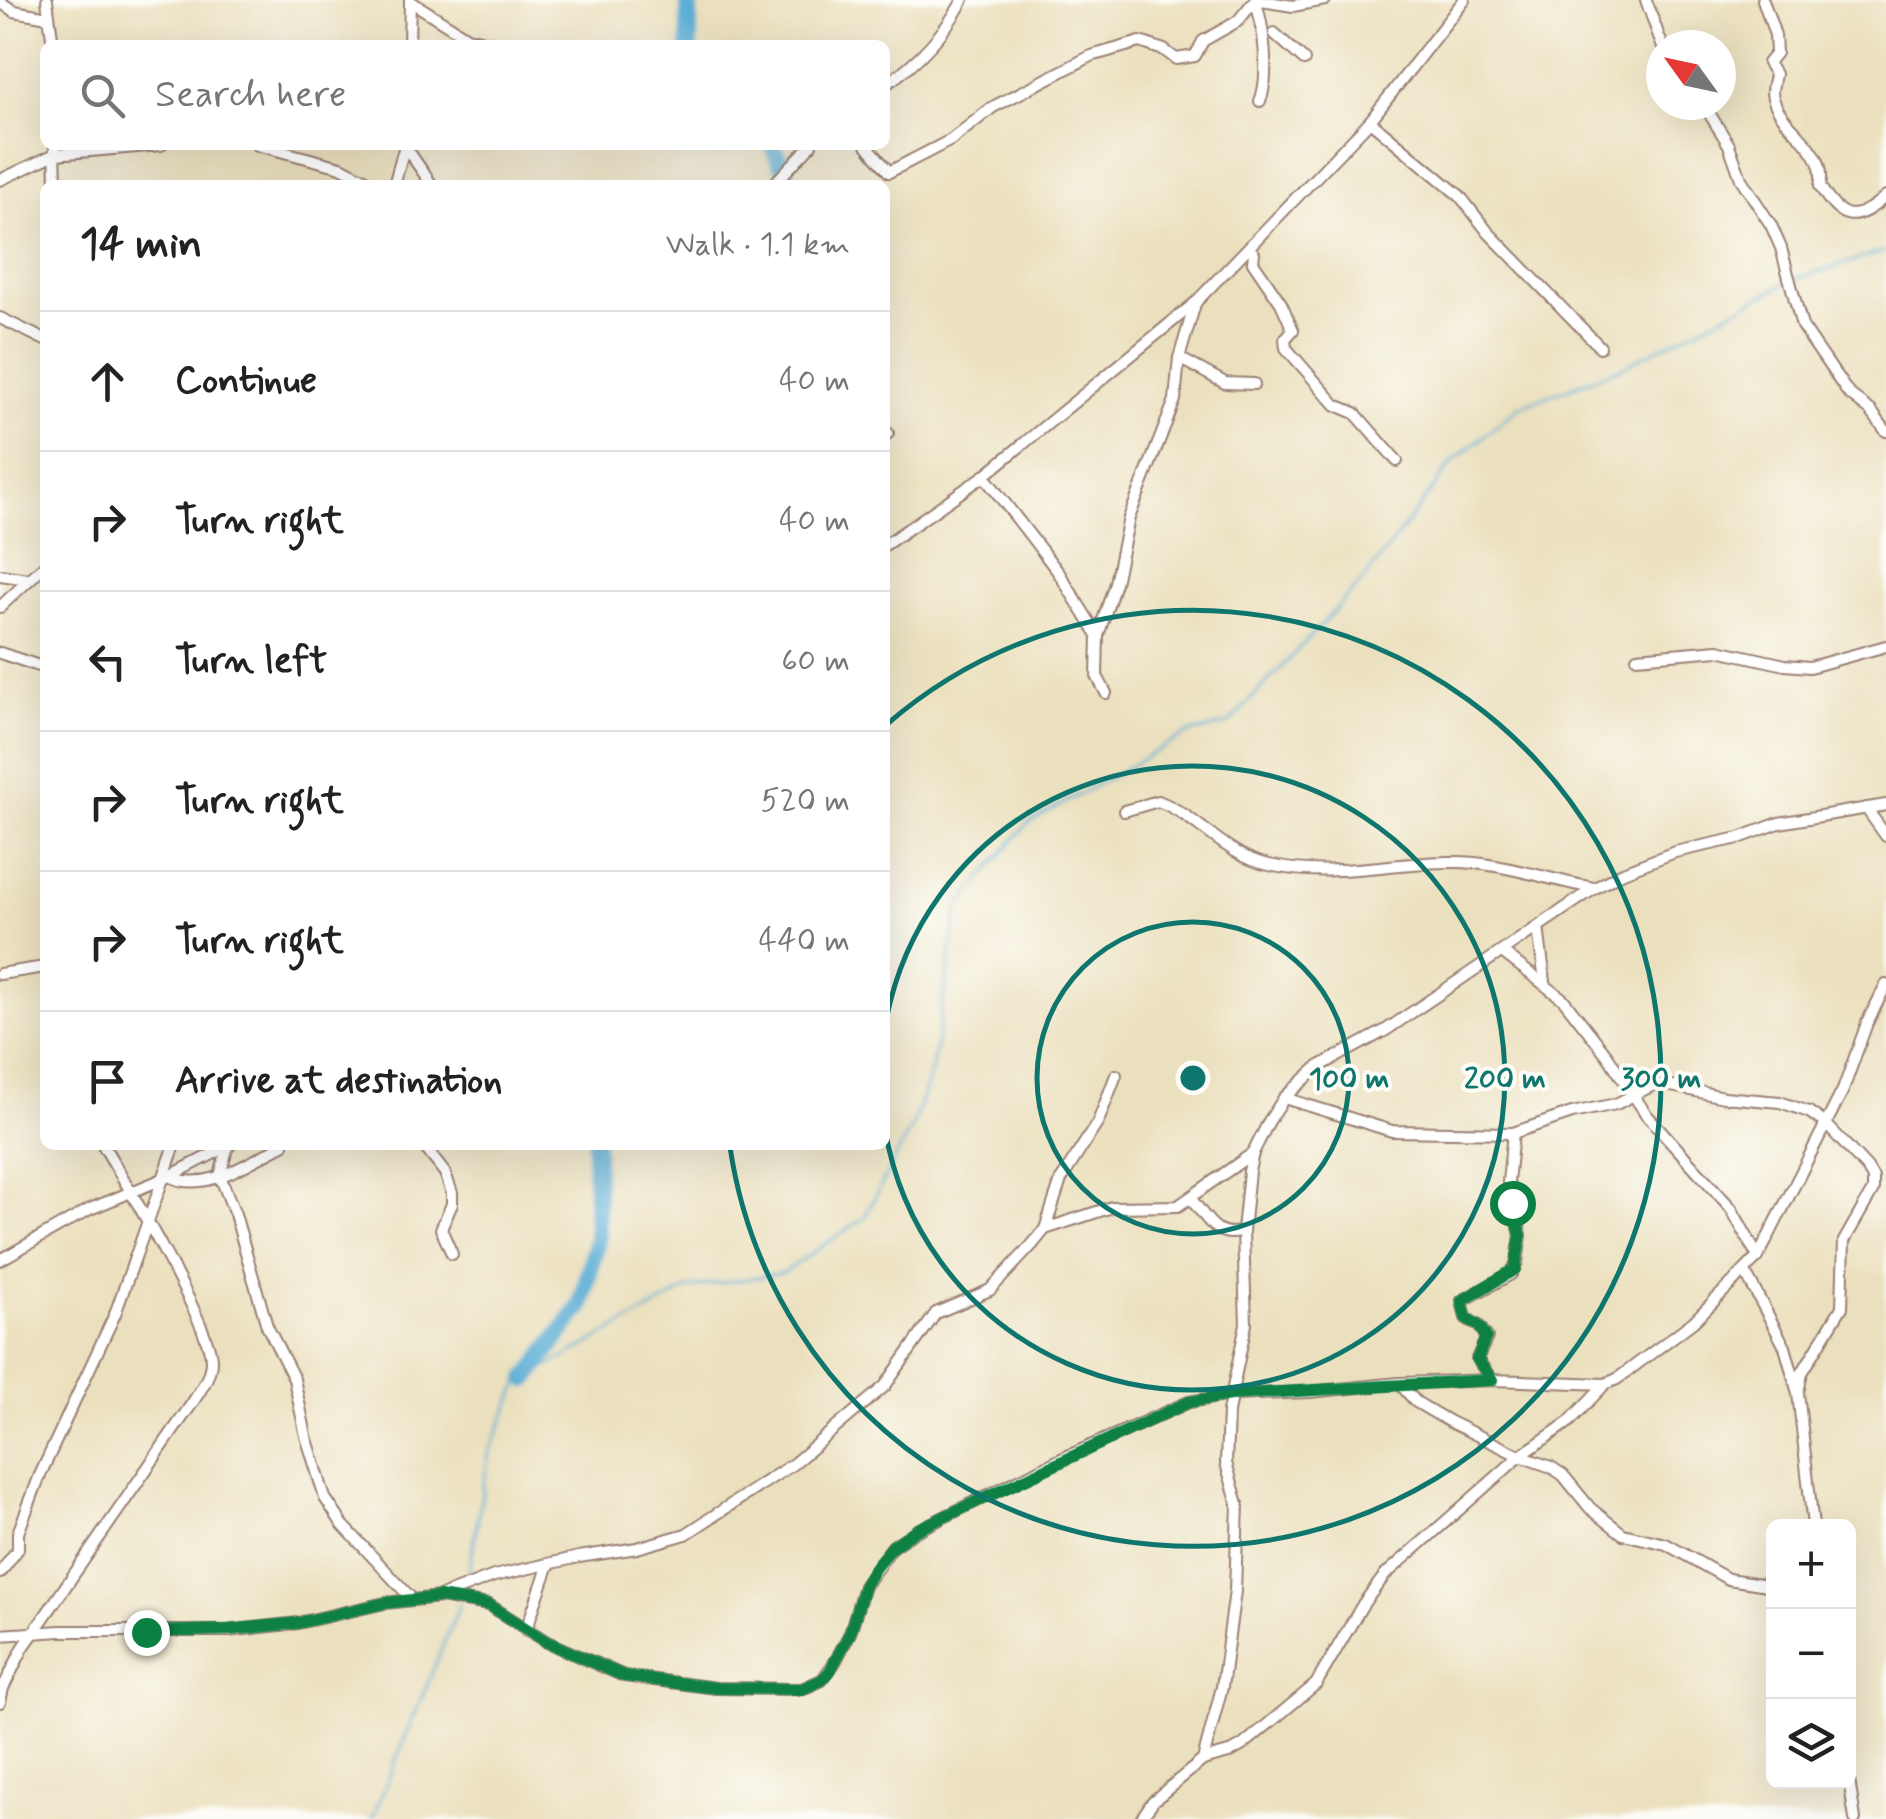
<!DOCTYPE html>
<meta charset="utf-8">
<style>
:root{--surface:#fff;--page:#f6f6f6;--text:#222;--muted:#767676;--line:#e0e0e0}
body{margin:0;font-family:Mynerve,sans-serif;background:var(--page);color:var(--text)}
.controls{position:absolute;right:30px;bottom:30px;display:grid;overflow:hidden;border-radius:15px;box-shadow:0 10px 40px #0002}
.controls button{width:90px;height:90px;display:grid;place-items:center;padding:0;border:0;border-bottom:2px solid var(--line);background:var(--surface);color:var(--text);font:50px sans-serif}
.compass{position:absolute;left:1646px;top:30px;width:90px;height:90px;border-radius:50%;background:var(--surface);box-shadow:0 10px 40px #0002;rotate:303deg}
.stop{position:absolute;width:30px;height:30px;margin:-22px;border:8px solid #0b8043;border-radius:50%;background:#fff}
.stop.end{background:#0b8043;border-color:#fff;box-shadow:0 2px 10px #0008}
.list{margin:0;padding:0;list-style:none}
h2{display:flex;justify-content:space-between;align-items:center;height:130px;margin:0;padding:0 40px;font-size:42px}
h2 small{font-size:32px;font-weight:400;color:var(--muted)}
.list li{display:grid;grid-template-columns:65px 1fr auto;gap:30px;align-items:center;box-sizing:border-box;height:140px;padding:0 40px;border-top:2px solid var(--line)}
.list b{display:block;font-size:38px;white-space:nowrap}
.list em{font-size:32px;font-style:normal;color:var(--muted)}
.icon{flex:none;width:55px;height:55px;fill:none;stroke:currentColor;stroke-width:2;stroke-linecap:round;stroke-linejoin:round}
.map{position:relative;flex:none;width:1886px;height:1819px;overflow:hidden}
.search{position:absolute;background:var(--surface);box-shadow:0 10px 40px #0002;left:40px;top:40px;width:850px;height:110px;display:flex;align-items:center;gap:25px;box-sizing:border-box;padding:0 35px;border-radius:15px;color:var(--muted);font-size:38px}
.panel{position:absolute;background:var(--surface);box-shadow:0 10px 40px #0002;left:40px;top:180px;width:850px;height:970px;border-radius:15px}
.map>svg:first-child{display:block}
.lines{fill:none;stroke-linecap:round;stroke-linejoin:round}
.stream{stroke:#5baed6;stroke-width:2.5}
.river{stroke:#5baed6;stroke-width:18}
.minor-casing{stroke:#9a8074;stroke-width:14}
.minor{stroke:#fff;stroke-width:10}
.route{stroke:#0b8043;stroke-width:12}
.ring{fill:none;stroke:#0f766e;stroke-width:5}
.centre{fill:#0f766e;stroke:#fdfcf7;stroke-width:5}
.ring-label{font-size:30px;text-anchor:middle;font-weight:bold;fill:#0f766e;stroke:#fdfcf7;stroke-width:8;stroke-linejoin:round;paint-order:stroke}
</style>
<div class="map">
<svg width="1886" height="1819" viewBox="0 0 1886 1819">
<rect width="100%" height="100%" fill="#fdfcf7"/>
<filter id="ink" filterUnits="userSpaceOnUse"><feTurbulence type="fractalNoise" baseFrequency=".01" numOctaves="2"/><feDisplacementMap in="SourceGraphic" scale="20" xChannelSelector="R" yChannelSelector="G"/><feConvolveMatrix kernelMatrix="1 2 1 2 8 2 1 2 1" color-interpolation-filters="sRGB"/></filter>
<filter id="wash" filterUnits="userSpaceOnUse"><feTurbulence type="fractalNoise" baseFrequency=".0048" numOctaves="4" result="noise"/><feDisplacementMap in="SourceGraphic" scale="40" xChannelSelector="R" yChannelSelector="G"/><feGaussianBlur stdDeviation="2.25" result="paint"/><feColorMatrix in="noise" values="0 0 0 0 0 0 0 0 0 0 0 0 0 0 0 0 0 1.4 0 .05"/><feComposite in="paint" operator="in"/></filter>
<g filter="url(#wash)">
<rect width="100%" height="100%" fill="#ebe0be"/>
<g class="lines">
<g class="stream">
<polyline points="1792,280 1886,251"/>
<polyline points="467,1582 489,1453 519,1383 689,1288 783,1273 864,1218 914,1122 932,1068 959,906 1027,824 1187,734 1228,724 1366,577 1454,461 1519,407 1620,368 1785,284"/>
<polyline points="372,1819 460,1604"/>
</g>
<g class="river">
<polyline points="689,0 689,45"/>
<polyline points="772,145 792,185"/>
<polyline points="527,1379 581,1306 597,1240 595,1145"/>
</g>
</g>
</g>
<g filter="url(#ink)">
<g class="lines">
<defs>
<g id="minor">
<polyline points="47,0 53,45"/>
<path d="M1255 0C1264 25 1270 77 1260 101"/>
<polyline points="1646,0 1662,45"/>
<path d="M1763 0 1775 35 1776 53 1768 63 1775 74C1774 83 1770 90 1773 98 1782 131 1829 147 1820 186 1840 221 1855 224 1886 196"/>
<polyline points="410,1 467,37 502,45"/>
<polyline points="0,2 14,11 48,17"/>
<polyline points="1274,33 1304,60"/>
<polyline points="409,45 410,0"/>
<path d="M885 85C918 62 944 35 963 0"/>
<polyline points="1704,105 1729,145 1741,179 1771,225 1781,248 1802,326 1848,393 1871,411 1886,431"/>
<polyline points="1370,121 1460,196 1488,232 1600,347"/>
<polyline points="55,145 56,185"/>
<polyline points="257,145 341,167 376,185"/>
<polyline points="867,145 889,172 951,140 993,107 1091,56 1140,42 1164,50 1176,59 1195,56 1203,41 1238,21 1255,0 1293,6 1325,0"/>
<polyline points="405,146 432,185"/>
<polyline points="0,180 55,154 161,145"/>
<polyline points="394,185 405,145"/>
<polyline points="773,185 811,145"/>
<polyline points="1254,253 1253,262 1281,303 1293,330 1285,339 1286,348 1336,405 1355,413 1397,461"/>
<polyline points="0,318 45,340"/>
<polyline points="1179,358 1225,383 1254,384"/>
<polyline points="885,436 888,433"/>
<polyline points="984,476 1059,573 1098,636"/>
<polyline points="885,545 984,476 1195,303 1370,121 1464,0"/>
<polyline points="0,575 29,579"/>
<polyline points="0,607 45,565"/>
<polyline points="0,653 45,668"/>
<polyline points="1637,657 1718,650 1785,665 1810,667 1886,646"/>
<polyline points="1106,693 1097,676 1098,636 1115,583 1129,518 1175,400 1179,358 1195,304"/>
<polyline points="1866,808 1886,836"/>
<path d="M1124 811 1158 801C1198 816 1225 856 1269 865 1331 879 1390 862 1451 862 1499 861 1547 880 1594 888"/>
<polyline points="1538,927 1545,982"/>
<polyline points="1502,952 1563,999 1607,1055 1646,1114 1731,1208 1758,1257"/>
<polyline points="0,974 45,967"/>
<polyline points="1284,1098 1392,1131 1513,1133 1572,1113 1616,1104 1657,1083 1724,1097 1780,1102 1809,1112 1826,1124 1867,1168 1873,1178 1873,1190 1844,1241 1842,1307 1802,1373 1798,1393 1813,1526"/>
<polyline points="228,1145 220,1176 235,1214 267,1326 294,1379 306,1436 325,1498 343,1525 411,1598"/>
<polyline points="423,1145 445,1173 452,1193 452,1204 441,1229 452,1254"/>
<path d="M170 1176C205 1195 250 1161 283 1145"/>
<path d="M1191 1199C1207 1218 1216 1240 1243 1231"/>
<polyline points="1045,1229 1112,1207 1178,1206 1253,1153"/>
<polyline points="0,1260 90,1209 170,1176 230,1145"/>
<polyline points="1745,1272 1785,1347 1797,1390"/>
<polyline points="1492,1380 1477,1359 1487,1337 1479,1326 1466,1318 1462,1301 1511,1274 1517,1262 1521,1235 1508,1182 1513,1133"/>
<polyline points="1399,1383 1416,1402 1450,1422 1520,1456 1551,1467 1563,1475 1590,1508 1623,1534 1666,1544 1728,1579 1774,1586"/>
<polyline points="0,1573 18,1549 18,1533 40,1475 115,1314 175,1145"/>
<polyline points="444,1595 494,1576 579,1557 637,1548 686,1534 793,1464 885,1386 936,1313 990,1290 1032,1245 1045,1229 1061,1180 1098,1122 1116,1075"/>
<polyline points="526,1630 549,1564"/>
<polyline points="0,1635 61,1631 228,1631 298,1623 385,1603 440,1597 489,1605 547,1642 624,1676 716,1688 802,1689 822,1680 835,1662 850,1633 864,1586 893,1546 916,1531 1059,1460 1189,1402 1230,1395 1310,1392 1399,1383 1492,1380 1605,1384 1617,1379 1693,1322 1758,1257 1843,1090 1867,1023 1886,985"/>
<path d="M0 1702 3 1688 23 1648 193 1402C201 1389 211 1376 211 1360 211 1327 125 1181 103 1145"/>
<polyline points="1203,1760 1229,1753 1243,1745 1316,1684 1363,1604 1385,1575 1520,1456 1569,1422 1605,1384"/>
<polyline points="1848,1773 1855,1819"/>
<polyline points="1141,1819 1153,1801 1203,1760 1222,1687 1235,1591 1238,1504 1226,1463 1228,1412 1246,1324 1243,1231 1249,1171 1253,1153 1269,1121 1284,1098 1318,1067 1386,1030 1595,888 1623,872 1675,852 1739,838 1779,823 1886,805"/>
</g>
</defs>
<use href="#minor" class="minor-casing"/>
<use href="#minor" class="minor"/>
</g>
</g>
<g class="lines" filter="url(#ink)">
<polyline class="route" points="146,1632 228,1630 298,1623 385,1603 440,1597 489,1605 547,1642 624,1676 716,1688 802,1689 822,1680 830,1671 850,1633 864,1586 876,1566 893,1546 916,1530 1189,1402 1230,1395 1492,1380 1477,1359 1486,1337 1479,1326 1466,1318 1462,1301 1515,1269 1521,1235 1512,1203"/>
</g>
<g class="ring">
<circle cx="1193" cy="1078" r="156"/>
<path d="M885 1027A312 312 0 1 1 885 1129"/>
<path d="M886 725A468 468 0 1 1 730 1147"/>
</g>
<circle cx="1193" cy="1078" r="15" class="centre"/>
<g class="ring-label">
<text x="1349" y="1088">100 m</text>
<text x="1505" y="1088">200 m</text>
<text x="1661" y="1088">300 m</text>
</g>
</svg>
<div class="controls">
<button>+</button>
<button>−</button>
<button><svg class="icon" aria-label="layers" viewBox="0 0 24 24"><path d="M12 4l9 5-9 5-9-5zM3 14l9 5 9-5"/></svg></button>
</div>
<svg class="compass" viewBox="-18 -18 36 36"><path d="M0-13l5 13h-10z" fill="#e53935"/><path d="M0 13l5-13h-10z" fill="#767676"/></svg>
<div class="stop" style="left:1512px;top:1203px"></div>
<div class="stop end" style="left:146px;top:1632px"></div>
<div class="search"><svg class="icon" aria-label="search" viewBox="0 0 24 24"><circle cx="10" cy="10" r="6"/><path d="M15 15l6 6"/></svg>Search here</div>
<section class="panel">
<h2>14 min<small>Walk · 1.1 km</small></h2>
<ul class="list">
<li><svg class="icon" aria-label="ahead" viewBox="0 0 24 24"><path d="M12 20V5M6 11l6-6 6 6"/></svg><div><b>Continue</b></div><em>40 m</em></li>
<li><svg class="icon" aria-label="right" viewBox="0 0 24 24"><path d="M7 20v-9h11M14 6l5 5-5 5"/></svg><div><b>Turn right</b></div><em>40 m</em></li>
<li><svg class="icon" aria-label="left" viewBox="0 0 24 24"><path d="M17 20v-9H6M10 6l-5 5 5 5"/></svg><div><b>Turn left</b></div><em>60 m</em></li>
<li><svg class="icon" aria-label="right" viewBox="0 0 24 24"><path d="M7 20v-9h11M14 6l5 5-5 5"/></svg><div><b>Turn right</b></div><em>520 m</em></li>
<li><svg class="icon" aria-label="right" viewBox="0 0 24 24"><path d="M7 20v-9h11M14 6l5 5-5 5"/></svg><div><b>Turn right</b></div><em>440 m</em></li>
<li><svg class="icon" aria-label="arrive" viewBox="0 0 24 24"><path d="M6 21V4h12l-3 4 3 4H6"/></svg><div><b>Arrive at destination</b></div></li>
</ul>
</section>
</div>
